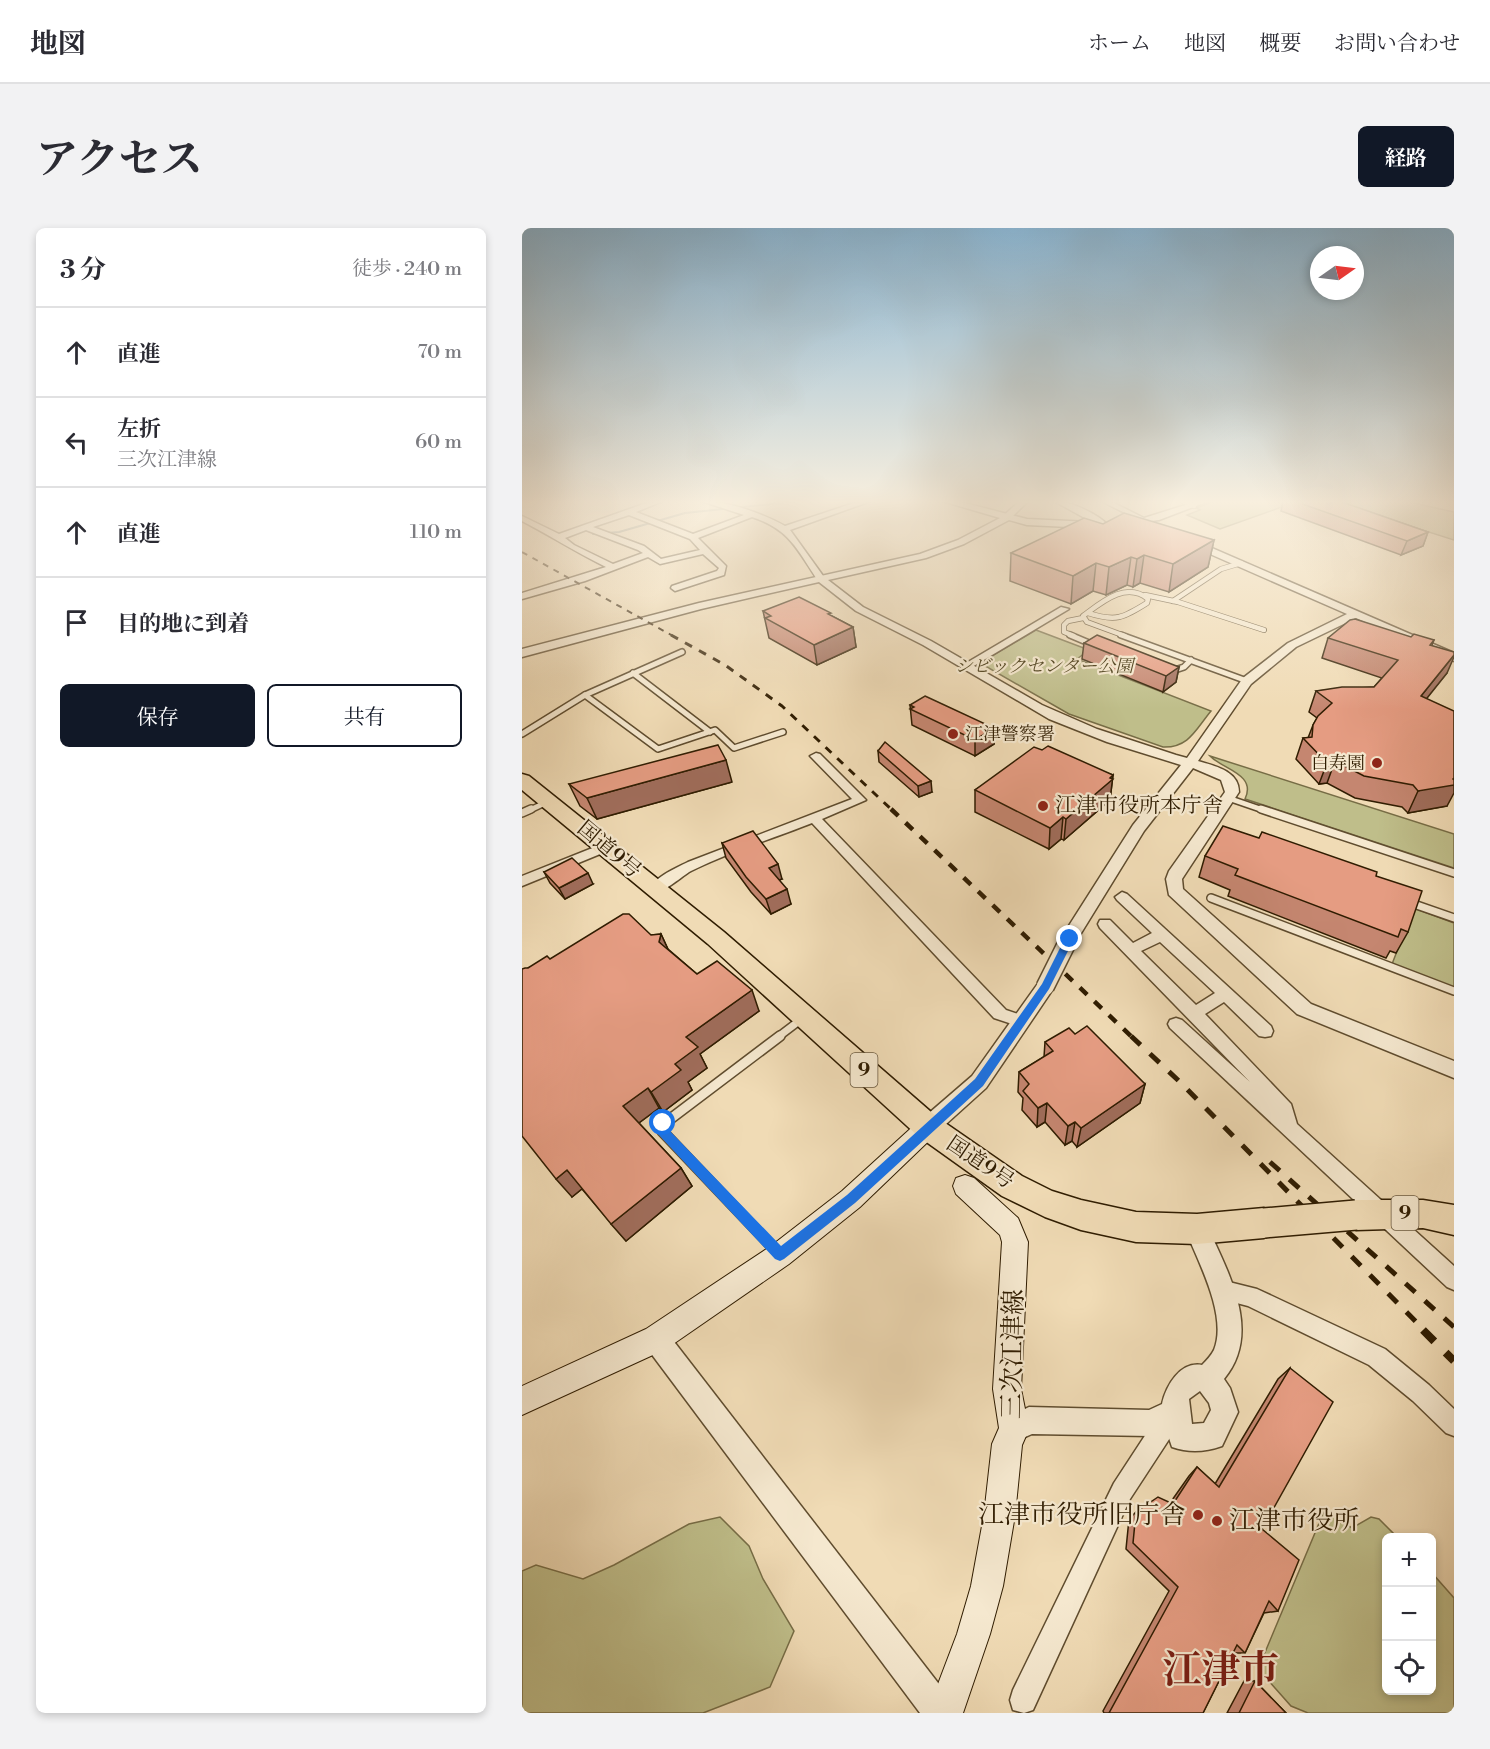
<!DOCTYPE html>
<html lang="ja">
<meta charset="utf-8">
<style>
:root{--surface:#fff;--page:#f2f2f3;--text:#2b2b33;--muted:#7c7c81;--line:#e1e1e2;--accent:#111827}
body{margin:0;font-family:"Libre Bodoni","Noto Serif JP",serif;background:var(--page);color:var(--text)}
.controls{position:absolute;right:18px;bottom:18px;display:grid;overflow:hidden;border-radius:9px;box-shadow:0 3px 9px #0003}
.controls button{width:54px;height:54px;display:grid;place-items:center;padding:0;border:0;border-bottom:2px solid var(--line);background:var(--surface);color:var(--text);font:30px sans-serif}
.compass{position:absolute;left:788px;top:18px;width:54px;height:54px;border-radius:50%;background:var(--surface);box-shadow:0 3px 9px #0003;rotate:76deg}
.stop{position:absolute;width:18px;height:18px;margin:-14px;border:4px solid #1a73e8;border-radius:50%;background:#fff}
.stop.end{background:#1a73e8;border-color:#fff;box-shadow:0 2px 6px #0008}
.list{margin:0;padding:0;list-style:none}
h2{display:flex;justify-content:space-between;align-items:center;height:78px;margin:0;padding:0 24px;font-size:26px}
h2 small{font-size:20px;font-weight:400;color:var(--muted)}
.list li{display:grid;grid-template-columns:39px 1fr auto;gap:18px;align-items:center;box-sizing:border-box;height:90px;padding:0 24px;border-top:2px solid var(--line)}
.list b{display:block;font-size:22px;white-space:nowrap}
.list p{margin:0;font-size:20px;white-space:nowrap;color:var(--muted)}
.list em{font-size:20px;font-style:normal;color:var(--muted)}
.actions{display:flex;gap:12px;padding:18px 24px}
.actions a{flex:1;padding:14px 0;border:2px solid var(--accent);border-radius:9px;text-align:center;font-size:21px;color:var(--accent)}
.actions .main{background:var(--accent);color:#fff}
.icon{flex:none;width:33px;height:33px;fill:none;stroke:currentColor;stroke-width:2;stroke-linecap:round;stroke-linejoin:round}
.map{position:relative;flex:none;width:932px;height:1485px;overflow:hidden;border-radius:9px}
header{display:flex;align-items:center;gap:36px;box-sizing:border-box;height:84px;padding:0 30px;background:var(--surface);border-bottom:2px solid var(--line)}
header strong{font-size:28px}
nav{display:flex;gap:33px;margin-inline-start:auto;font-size:21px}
.intro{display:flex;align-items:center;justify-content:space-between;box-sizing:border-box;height:144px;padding:0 36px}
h1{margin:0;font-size:42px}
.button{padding:15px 27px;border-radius:9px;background:var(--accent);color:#fff;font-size:21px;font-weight:700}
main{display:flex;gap:36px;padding:0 36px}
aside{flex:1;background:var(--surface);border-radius:9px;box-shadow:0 3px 9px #0003}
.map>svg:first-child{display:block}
.green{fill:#bfbe8a;stroke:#776d46;stroke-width:1.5}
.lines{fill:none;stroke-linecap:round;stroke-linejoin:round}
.stream{stroke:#717a6e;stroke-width:2}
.service-far3-casing{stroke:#5f4c2e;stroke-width:6}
.service-far2-casing{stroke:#5f4c2e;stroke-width:8}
.service-far1-casing{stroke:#5f4c2e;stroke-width:10}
.service-casing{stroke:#5f4c2e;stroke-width:12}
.minor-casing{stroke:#5f4c2e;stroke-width:3}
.tertiary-casing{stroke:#5f4c2e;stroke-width:3}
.secondary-casing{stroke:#2f1c01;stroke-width:2}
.trunk-casing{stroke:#2f1c01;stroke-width:3}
.service-far3{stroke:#f5e8cf;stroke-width:4.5}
.service-far2{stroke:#f5e8cf;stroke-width:5}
.service-far1{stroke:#f5e8cf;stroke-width:7}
.service{stroke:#f5e8cf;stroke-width:9}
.minor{fill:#f5e8cf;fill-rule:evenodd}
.tertiary{fill:#f5e8cf;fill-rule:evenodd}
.secondary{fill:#f5e8cf;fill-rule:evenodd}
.trunk{fill:#f0dbb5;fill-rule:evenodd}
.rail-far4{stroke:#2f1c01;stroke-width:2;stroke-dasharray:6 6;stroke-linecap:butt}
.rail-far3{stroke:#2f1c01;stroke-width:3;stroke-dasharray:8 8;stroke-linecap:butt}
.rail-far2{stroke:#2f1c01;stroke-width:4.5;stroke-dasharray:10 10;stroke-linecap:butt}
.rail-far1{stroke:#2f1c01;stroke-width:5;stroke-dasharray:13 13;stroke-linecap:butt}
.rail{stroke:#2f1c01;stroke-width:8;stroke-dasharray:16 16;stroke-linecap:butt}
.tertiary-bridge-casing{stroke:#5f4c2e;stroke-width:20;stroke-linecap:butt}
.trunk-bridge-casing{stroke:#2f1c01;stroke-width:32;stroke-linecap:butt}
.tertiary-bridge{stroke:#f5e8cf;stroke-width:17}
.trunk-bridge{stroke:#f0dbb5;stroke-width:29}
.wall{fill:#c58670;stroke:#2f1c01;stroke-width:1.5}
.shaded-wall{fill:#a06d5b;stroke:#2f1c01;stroke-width:1.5}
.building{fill:#e59c82;stroke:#2f1c01;stroke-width:1.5}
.route{fill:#1a73e8}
.poi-dot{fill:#8f2418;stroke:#f5e8cf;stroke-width:2}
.labels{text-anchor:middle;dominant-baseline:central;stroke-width:4.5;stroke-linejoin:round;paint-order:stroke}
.far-park-label{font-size:18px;font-style:italic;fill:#5a4d2a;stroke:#f5e8cf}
.far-poi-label{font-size:18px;fill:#2f1c01;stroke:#f5e8cf;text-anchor:start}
.shield{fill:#f5e8cf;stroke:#6a593f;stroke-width:1.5}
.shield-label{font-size:20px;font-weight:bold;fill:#2f1c01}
.poi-label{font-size:21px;fill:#2f1c01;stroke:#f5e8cf;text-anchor:start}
.street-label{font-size:21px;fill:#2f1c01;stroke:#f5e8cf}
.near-street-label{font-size:26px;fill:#2f1c01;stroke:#f5e8cf}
.near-poi-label{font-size:26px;fill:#2f1c01;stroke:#f5e8cf;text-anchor:end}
.near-town-label{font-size:39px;font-weight:bold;fill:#7a1f14;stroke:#f5e8cf}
</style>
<header>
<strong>地図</strong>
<nav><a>ホーム</a><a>地図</a><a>概要</a><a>お問い合わせ</a></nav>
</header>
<div class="intro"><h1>アクセス</h1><a class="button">経路</a></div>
<main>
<aside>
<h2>3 分<small>徒歩 · 240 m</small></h2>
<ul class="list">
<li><svg class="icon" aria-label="ahead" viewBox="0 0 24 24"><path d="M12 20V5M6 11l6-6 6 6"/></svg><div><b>直進</b></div><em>70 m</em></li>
<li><svg class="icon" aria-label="left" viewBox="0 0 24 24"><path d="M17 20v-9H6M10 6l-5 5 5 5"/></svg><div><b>左折</b><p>三次江津線</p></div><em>60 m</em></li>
<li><svg class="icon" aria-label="ahead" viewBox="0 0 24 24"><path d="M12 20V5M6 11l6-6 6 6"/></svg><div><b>直進</b></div><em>110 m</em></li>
<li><svg class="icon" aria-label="arrive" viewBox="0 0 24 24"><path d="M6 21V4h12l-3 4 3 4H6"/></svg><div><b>目的地に到着</b></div></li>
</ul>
<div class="actions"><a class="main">保存</a><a>共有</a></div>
</aside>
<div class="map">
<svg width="932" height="1485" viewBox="0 0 932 1485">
<rect width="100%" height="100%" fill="#f0dbb5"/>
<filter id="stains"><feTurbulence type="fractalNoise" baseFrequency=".00333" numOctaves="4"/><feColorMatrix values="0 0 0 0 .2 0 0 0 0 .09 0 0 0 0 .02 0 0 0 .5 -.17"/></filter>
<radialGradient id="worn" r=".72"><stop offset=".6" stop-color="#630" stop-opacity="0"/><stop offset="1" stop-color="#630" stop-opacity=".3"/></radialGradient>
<g class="green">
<polygon points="693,273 766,273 771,275 698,301 665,287 678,282 674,280"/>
<polygon points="809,273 883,273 932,284 932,312"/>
<path d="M514 402 567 422 555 431 689 483C674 501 667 520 641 519L547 486 458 435Z"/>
<path d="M688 528 932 606V640L723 571C735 546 700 541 688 528Z"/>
<polygon points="892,680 932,695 932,760 870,736"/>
<polygon points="803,1281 830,1300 849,1289 857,1291 875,1309 864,1310 864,1462 910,1462 910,1345 932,1370 932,1485 786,1485 769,1478 736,1441"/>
<polygon points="198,1289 227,1318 241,1351 272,1403 248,1459 181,1485 0,1485 0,1343 14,1337 61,1351 92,1337 167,1296"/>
</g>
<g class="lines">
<polyline class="stream" points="71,306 97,304 163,285 277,273"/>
<defs>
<g id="service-far3">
<polyline points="661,273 672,278"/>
<polyline points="623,367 656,374 742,402"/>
<polyline points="651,373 699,341 719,335"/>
<path d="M566 385C594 394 601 390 625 375L626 371C604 353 580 374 561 388L565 394 603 408"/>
<polyline points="552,408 542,404 542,397 546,393 561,390"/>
</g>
<g id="service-far2">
<polyline points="548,407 574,418"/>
<polyline points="599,407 725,453"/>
<polyline points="647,444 662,439 669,432"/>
<polyline points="111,445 188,504"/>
<polyline points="63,467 136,521 193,502 212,520 261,504"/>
<polyline points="0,506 63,467 160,424"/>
<polyline points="706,570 744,583"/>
<polyline points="6,583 25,574"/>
</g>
<g id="service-far1">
<polyline points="739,581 932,645"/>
<polyline points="0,585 9,581"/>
<polyline points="689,670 932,763"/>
<polyline points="886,674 932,690"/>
<polyline points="256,809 281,790"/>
</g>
<polyline id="service" points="255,1024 140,903 139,898 258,808"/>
<g id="minor">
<path d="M130 273H141L114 284 171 306 222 287 179 273C206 273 239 285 263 298L338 273H349L268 302 304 352 303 354H297C275 322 269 302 230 289L176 310 204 338 202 347 153 363 149 360 150 358 195 343 197 340 181 326 138 336 126 329 63 353 0 371V365L84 339C55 325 29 308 0 293V288L37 306ZM107 287 168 311 178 322 139 331 122 318 71 299ZM64 302 116 322 121 325 91 336 52 317 43 310Z"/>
<polygon points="498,273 506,273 487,292 481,292 481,288"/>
<path d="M532 273C548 273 574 285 586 297L579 299Z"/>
<polygon points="579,273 588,273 622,290 676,273 687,273 637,292 621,294"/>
<polygon points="539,379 547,381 450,439 441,437"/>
<path d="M294 525 298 526 344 572 300 591 484 782 505 789 507 793 505 797 499 799 472 790 290 595C250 611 207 624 169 643 158 649 141 667 129 663L127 660C137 647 152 641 166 634L330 571 290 530 288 528Z"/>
<polygon points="83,615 89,619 88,622 0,658 0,648"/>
<path d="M600 664 605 666 749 798 751 803 749 808 743 809 737 808 702 774 683 786 769 876 775 896 932 1038V1062L925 1059 648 800 646 796 648 792 654 790 660 792 728 854 578 700 576 696 578 692H588L611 715 630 705 595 672 593 669ZM638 714 693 765 674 777 619 723Z"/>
<polygon points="699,1052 735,1061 863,1121 907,1157 932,1181 932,1208 924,1205 891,1173 847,1137 726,1078 692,1069 689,1062 692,1055"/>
<polygon points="651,1174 659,1177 662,1185 659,1193 608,1271 511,1482 502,1485 491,1482 488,1472 491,1462 592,1255 643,1177"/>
</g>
<g id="tertiary">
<path d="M420 273H435L505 291 569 294 574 297 569 300 505 297 487 292 442 316 404 330 306 352 341 379 409 413 520 477 575 501 654 527 665 530 721 450 766 415 825 386 663 315V311H669L932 425V433L834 390 774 419 729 456 676 533C693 538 717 543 717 564L660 651 661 661 789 776 932 833V850L775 786 647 667 644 651 647 643 703 564 699 552 671 540 622 603 553 715 547 717 541 715 538 711 541 707 611 597 659 537 585 514 527 491 401 417 334 383 297 354 179 381 0 429V421L177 375 398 326 436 312 478 290Z"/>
<polygon points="523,752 529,754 532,759 529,764 464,860 413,906 406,908 399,906 395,899 399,892 450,848 517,754"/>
<path d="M675 990 683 993C704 1041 742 1103 702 1151L708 1160 716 1184 700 1218C683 1224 667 1225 650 1219L644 1201 628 1208 510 1206 492 1214 482 1211 479 1201 482 1191 507 1179 627 1182 640 1176C644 1158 658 1133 680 1137 684 1133 689 1128 692 1122 706 1088 676 1033 663 1001L667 993ZM678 1163 687 1175 689 1182 682 1195 670 1196 667 1171Z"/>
<polygon points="134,1098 143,1102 430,1473 434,1485 398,1485 125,1120 121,1111 125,1102"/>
</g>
<g id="secondary">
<polygon points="406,889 414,892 417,899 414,906 338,979 267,1036 144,1121 0,1187 0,1158 124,1101 249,1018 320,963 398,892"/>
<polygon points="443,947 452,950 496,990 506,1014 499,1161 507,1201 500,1217 493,1287 481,1358 468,1406 441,1485 405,1485 435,1406 449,1358 462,1287 470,1216 477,1200 471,1161 480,1014 478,1007 434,966 431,958 434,950"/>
</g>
<g id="trunk">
<polygon points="0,546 7,548 202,704 416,890 500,948 530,963 559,972 614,984 675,986 742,980 753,985 757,995 753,1005 742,1010 675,1016 614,1014 559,1002 523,989 480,968 396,908 186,716 0,562"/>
<polygon points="834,972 901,972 932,977 932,1007 901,1000 834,1002 823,997 819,987 823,977"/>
</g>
</defs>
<use href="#service-far3" class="service-far3-casing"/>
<use href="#service-far2" class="service-far2-casing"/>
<use href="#service-far1" class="service-far1-casing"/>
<use href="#service" class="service-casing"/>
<use href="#minor" class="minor-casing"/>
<use href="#tertiary" class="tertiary-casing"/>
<use href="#secondary" class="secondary-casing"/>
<use href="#trunk" class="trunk-casing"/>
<use href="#service-far3" class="service-far3"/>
<use href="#service-far2" class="service-far2"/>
<use href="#service-far1" class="service-far1"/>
<use href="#service" class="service"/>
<use href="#minor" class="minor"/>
<use href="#tertiary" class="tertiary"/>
<use href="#secondary" class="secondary"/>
<use href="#trunk" class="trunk"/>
<polyline class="rail-far4" points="0,324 151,408"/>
<polyline class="rail-far3" points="149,407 203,437 260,478 371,583"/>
<polyline class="rail-far2" points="369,581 610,809"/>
<g class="rail-far1">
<polyline points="609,808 658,854 903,1103"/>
<polyline points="748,934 932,1099"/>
</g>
<polyline class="rail" points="901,1102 932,1133"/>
<defs>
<polyline id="tertiary-bridge" points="523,759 547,711"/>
<polyline id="trunk-bridge" points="742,995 834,987"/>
</defs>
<use href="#tertiary-bridge" class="tertiary-bridge-casing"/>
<use href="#trunk-bridge" class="trunk-bridge-casing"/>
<use href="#tertiary-bridge" class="tertiary-bridge"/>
<use href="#trunk-bridge" class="trunk-bridge"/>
</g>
<g class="wall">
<polygon points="761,273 817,273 906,304 901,318 879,327 759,283"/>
<polygon points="581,296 692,312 686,339 647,364 618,355 611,359 605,357 584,367 571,363 549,376 488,353 489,325"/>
<polygon points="241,383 310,388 331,399 334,419 295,437 247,410"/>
<polygon points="889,409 912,412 910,417 925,445 904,470 925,578 886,585 880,579 833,570 805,555 797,556 774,531 781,510 786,510 791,497 795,490 787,484 794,463 852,459 860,450 800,430 806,410"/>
<polygon points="562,415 657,439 654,454 641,464 560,431"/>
<polygon points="388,477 472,500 472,516 453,528 390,497"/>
<polygon points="520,522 591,547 588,572 542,612 539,611 527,621 453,584 453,562"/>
<polygon points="356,523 410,564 397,569 357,534"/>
<polygon points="210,554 75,591 58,578 47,556"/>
<polygon points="200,615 260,651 257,652 269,676 249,686 229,664 204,630"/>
<polygon points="683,628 854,648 886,704 874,725 868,723 864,730 706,668 708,662 677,649"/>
<polygon points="22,644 71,656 43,671 28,655"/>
<polygon points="139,706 146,721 175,746 237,783 178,826 185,840 166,854 170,862 141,884 137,880 117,895 159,940 170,958 104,1013 60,961 50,969 6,740 28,731 129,707"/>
<polygon points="553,806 623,856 618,875 555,919 550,913 543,917 523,894 515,899 500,882 501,870 496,864 497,844 522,829 523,814"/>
<polygon points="768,1140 740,1301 756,1383 742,1385 723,1425 711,1425 681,1485 582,1485 581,1483 647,1363 604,1321 607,1291 614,1284 648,1275 667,1248 675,1239 693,1256 756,1151"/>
<polygon points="722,1453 733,1453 764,1485 705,1485"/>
</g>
<g class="shaded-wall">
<polygon points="906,304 901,318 879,327 885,313"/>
<polygon points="692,312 686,339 647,364 651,336"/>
<polygon points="622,327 618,355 611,359 615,331"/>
<polygon points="609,329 605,357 584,367 587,339"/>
<polygon points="574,335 571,363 549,376 551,348"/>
<polygon points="331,399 334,419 295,437 292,417"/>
<polygon points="932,427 932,429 925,445 890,489 899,468"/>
<polygon points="657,439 654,454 641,464 644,448"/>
<polygon points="472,500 472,516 453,528 453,512"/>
<polygon points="204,532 210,554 75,591 65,570"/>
<polygon points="813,533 805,555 797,556 805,535"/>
<polygon points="591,547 588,572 542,612 544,591"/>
<polygon points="932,550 932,565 925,578 886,585 896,563"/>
<polygon points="409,553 410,564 397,569 396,558"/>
<polygon points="541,589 539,611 527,621 528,600"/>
<polygon points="256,636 260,651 251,654 247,640"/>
<polygon points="66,645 71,656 43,671 37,660"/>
<polygon points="265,661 269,676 249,686 244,671"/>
<polygon points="139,706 149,728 137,714"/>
<polygon points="230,762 237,783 178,826 185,840 166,854 170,862 141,884 129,864 153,836 164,809"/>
<polygon points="623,856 618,875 555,919 559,900"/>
<polygon points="126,860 137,880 114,897 101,878"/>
<polygon points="525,875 523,894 515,899 516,880"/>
<polygon points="553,894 550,913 543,917 546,898"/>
<polygon points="159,940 170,958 104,1013 89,996"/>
<polygon points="45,942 61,960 50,969 34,951"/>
</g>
<g class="building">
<polygon points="772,273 817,273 906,304 885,313"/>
<polygon points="602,285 692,312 651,336 622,327 615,331 609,329 587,339 574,335 551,348 489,325 562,290 581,296"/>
<polygon points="277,369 309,385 306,386 331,399 292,417 243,390 249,388 241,383"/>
<polygon points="833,391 889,409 892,406 912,412 908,417 932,424 932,427 899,468 932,483 932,550 931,551 932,552 932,557 896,563 891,557 842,548 813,533 805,535 781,510 790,509 791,497 796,488 810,475 794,463 820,459 852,459 876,432 806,410 828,392"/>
<polygon points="575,407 657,439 644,448 562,415"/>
<polygon points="403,468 472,500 453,512 388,481 392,479 388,477"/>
<polygon points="363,514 409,553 396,558 356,523"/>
<polygon points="196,517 204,532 65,570 47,556"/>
<polygon points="526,518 591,547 588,550 591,551 544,591 541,589 528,600 453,562 512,519 520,522"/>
<polygon points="701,598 737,610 740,604 855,644 854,648 900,663 886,704 879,701 876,709 713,647 716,641 683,628"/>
<polygon points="231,603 256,636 247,640 265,661 244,671 224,649 200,615"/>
<polygon points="50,630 66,645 37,660 22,644"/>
<polygon points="101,686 107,686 129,707 139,706 137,714 175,746 195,733 230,762 164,809 176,819 153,836 159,842 129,864 126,860 101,878 159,940 89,996 45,942 34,951 0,908 0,741 3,740 6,740 25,728 28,731"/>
<polygon points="565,798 623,856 559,900 553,894 546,898 525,875 516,880 501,863 507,856 497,844 531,823 523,814 547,800 553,806"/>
<polygon points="768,1140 811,1174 740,1301 777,1332 756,1383 747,1373 723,1425 715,1417 681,1485 587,1485 656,1359 611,1315 614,1284 636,1269 651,1276 675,1239 697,1259"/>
<polygon points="733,1453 764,1485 717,1485"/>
</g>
<linearGradient id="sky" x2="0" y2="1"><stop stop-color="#8ab6d4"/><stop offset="0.57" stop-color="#f8efde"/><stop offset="1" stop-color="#f8efde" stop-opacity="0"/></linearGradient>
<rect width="932" height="481" fill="url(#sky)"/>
<polygon class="route" points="548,707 552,711 527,761 461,858 333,975 262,1031 258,1033 253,1031 136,906 134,903 137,892 145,892 146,901 259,1018 325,967 453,851 520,756 544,708"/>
<g class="poi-dot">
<circle cx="431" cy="506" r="6"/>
<circle cx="855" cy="535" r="6"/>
<circle cx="521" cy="578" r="6"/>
<circle cx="676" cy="1287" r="6"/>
<circle cx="695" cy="1293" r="6"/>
</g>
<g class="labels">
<g class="far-park-label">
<text x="522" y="438">シビックセンター公園</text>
</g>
<g class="far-poi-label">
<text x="443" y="506">江津警察署</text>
<text x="843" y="535" text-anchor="end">白寿園</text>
</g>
<g class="shield">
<rect x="328.5" y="825" width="27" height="34" rx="4.5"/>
<rect x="869.5" y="968" width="27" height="34" rx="4.5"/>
</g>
<g class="shield-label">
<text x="342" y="842">9</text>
<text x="883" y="985">9</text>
</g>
<g class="poi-label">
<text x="533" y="578">江津市役所本庁舎</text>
</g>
<g class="street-label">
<text transform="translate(87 622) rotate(40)">国道9号</text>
<text transform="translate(458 935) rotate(34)">国道9号</text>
</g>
<g class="near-street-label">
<text transform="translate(491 1126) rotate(-89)">三次江津線</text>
</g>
<g class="near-poi-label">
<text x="664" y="1287">江津市役所旧庁舎</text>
<text x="707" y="1293" text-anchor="start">江津市役所</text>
</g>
<g class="near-town-label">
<text x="699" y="1443">江津市</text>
</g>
</g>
<rect width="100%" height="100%" filter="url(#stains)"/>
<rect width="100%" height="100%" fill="url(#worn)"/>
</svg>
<div class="controls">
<button>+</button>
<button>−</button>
<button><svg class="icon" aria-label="locate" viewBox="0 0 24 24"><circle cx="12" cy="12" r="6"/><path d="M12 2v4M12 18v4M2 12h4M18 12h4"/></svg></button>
</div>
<svg class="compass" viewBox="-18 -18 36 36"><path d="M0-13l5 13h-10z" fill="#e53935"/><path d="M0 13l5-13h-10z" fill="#7c7c81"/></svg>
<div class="stop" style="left:141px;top:895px"></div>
<div class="stop end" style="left:548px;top:711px"></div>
</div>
</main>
